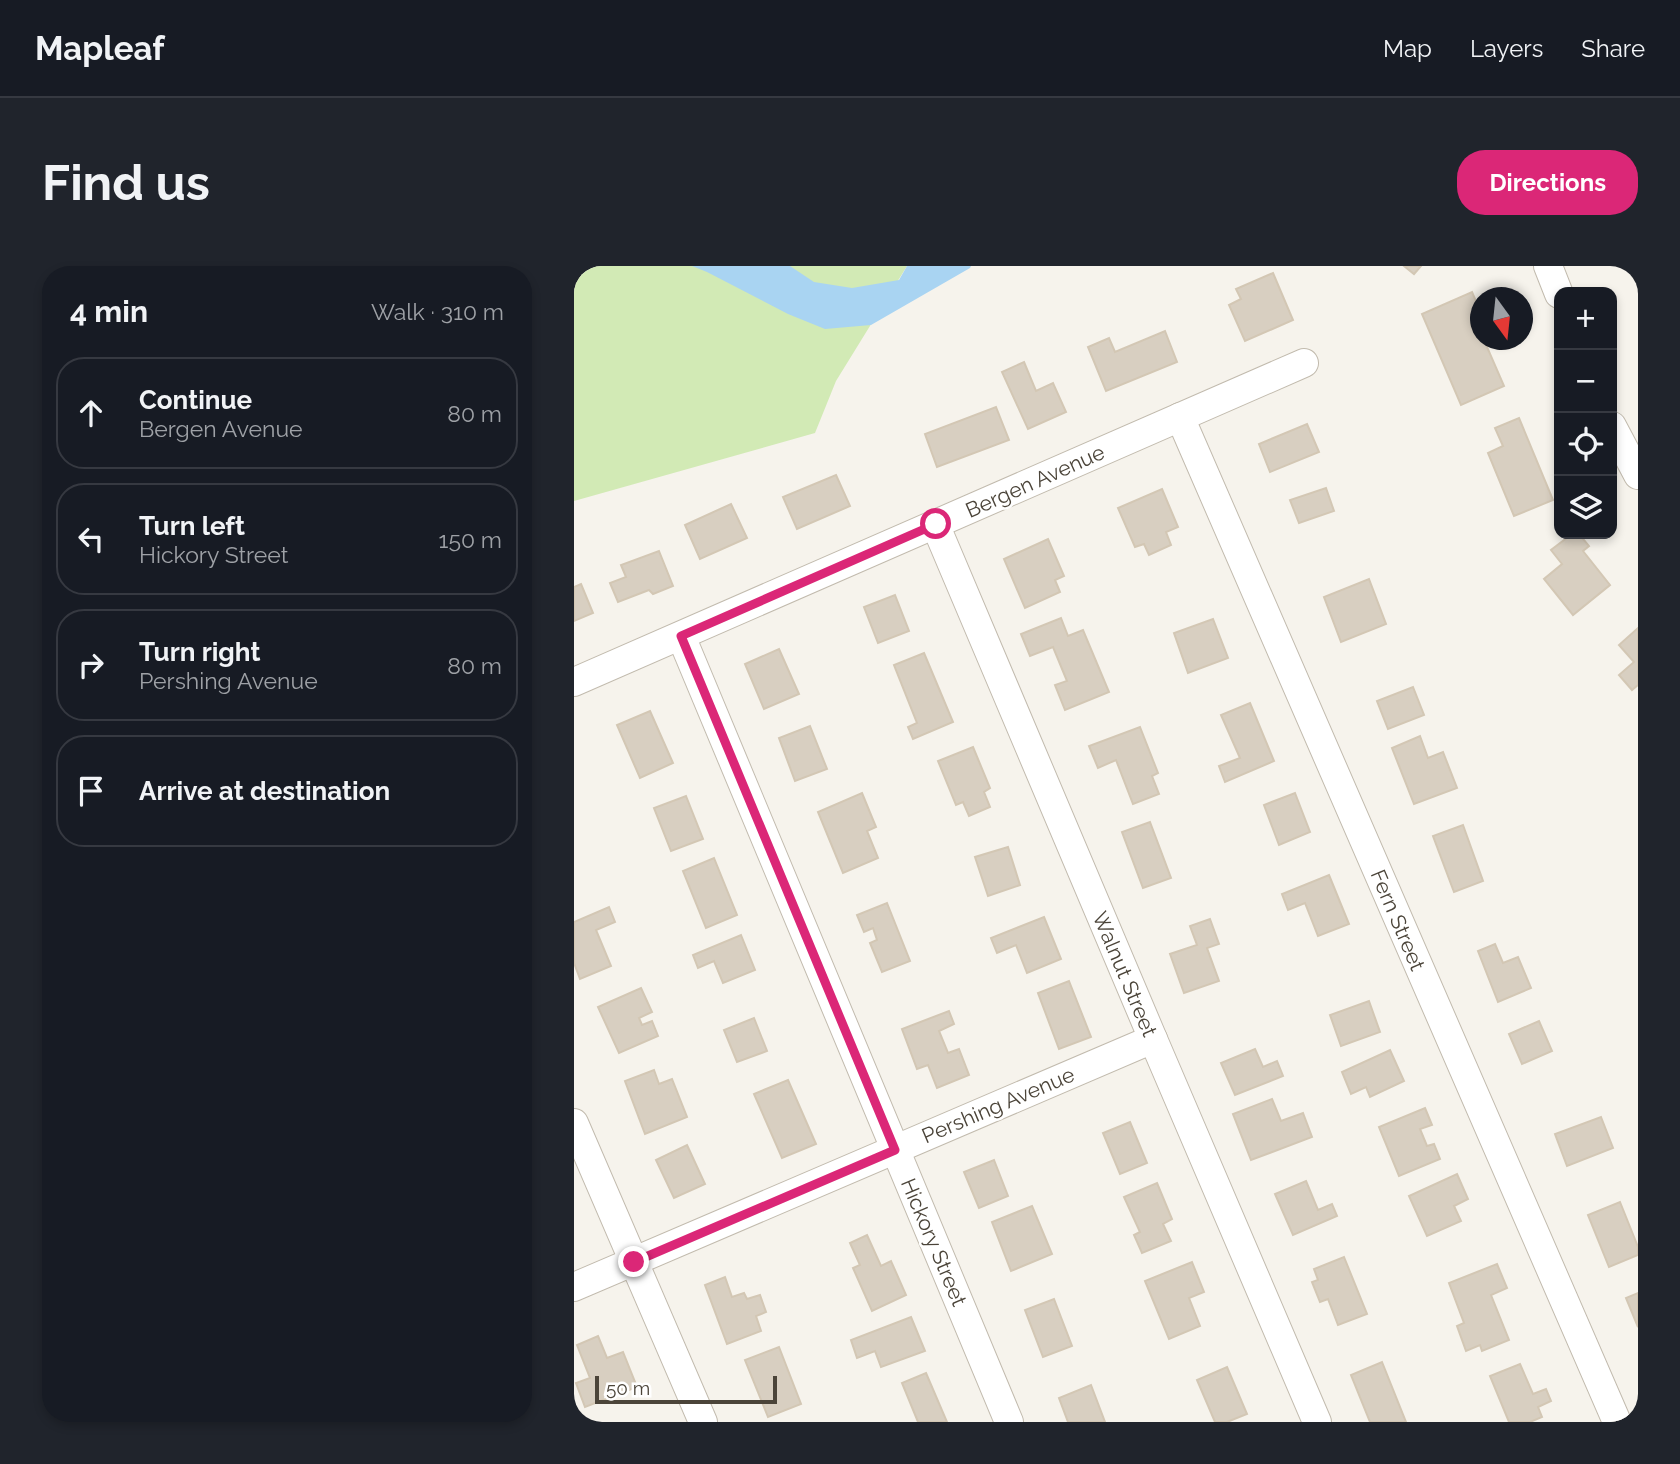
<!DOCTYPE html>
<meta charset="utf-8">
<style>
:root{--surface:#171b24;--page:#20242c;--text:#f1f3f6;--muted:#9ea1a6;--line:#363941;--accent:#db2777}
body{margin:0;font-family:Raleway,sans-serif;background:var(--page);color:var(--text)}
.controls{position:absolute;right:21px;top:21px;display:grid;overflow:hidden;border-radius:14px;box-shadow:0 4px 10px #0003}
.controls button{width:63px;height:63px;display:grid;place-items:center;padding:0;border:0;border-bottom:2px solid var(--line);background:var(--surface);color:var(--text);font:35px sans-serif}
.compass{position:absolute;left:896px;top:21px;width:63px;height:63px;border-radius:50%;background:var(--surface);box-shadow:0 4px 10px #0003;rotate:165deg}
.scale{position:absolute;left:21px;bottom:18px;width:182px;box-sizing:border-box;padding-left:7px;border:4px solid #4b4439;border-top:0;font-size:19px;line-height:24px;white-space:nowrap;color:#4b4439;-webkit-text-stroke:5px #fff;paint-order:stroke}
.stop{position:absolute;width:21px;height:21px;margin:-16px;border:5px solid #db2777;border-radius:50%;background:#fff}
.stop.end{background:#db2777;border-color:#fff;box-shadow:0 2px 7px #0008}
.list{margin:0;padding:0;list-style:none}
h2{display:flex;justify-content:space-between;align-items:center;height:91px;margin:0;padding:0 28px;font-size:30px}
h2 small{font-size:23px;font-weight:400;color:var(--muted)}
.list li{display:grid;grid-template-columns:46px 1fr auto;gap:21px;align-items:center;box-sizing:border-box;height:112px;margin:0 14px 14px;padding:0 14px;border:2px solid var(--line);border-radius:28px}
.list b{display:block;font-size:26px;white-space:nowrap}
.list p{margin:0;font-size:23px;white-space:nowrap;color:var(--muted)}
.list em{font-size:23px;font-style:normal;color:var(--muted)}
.icon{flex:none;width:38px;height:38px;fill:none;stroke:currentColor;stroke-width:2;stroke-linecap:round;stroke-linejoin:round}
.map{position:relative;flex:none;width:1064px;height:1156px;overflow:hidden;border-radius:28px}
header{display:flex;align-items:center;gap:42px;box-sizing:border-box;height:98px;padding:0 35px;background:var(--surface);border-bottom:2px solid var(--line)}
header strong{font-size:33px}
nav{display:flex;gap:38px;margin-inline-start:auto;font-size:24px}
.intro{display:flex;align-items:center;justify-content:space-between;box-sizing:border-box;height:168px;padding:0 42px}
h1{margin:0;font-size:49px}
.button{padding:18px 32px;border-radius:28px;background:var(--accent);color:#fff;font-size:24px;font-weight:700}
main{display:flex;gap:42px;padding:0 42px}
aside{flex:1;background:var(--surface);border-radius:28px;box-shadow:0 4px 10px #0003}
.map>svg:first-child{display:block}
.green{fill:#d2eab5}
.water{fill:#a9d4f2}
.building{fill:#d8cfc1;stroke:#d3c7b4;stroke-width:2}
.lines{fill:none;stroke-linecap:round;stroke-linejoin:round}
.street-casing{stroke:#c2bbae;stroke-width:30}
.street{stroke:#fff;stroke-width:28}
.route{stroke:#db2777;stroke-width:9}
.labels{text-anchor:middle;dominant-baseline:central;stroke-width:5;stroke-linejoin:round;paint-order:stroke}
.street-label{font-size:21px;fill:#4b4439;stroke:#fff}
</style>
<header>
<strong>Mapleaf</strong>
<nav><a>Map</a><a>Layers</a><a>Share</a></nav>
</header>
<div class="intro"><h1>Find us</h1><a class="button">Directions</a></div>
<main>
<aside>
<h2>4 min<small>Walk · 310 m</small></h2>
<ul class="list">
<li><svg class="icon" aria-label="ahead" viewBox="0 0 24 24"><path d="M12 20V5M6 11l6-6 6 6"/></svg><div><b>Continue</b><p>Bergen Avenue</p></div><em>80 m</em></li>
<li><svg class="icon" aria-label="left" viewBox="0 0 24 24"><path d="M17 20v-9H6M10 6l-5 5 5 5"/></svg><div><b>Turn left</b><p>Hickory Street</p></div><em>150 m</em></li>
<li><svg class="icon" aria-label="right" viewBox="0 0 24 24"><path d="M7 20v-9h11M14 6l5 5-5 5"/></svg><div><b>Turn right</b><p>Pershing Avenue</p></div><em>80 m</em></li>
<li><svg class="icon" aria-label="arrive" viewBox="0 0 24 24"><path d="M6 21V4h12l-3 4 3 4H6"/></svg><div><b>Arrive at destination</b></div></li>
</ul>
</aside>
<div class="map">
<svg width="1064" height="1156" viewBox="0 0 1064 1156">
<rect width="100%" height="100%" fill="#f6f3ec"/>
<polygon class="green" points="0,0 333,0 262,115 241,167 0,235"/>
<polygon class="water" points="118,0 216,0 240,16 278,22 325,14 333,0 397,0 396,2 297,59 251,63 214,48 133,6"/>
<g class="building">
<polygon points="830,0 847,0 840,8"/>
<polygon points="699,7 719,54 671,75 655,39 667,33 662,23"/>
<polygon points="898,26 906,45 899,50 906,66 906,74 910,74 930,120 887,139 848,48"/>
<polygon points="591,65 603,96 532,125 514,81 535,72 541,86"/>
<polygon points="450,96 462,125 479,117 492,146 454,163 428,106"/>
<polygon points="422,141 435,174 363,201 351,168"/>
<polygon points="945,152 979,234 940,250 914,187 929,180 921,162"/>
<polygon points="733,158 745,186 696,206 685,178"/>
<polygon points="262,209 276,240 223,263 209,231"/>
<polygon points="752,222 760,245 725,257 716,234"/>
<polygon points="588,223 604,261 592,266 597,279 575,289 570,278 561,281 544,242"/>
<polygon points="157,238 173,272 126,293 111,259"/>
<polygon points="998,268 1005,268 1015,280 1009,285 1036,319 999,349 970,313 988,298 977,284"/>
<polygon points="474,273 490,310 481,314 486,326 451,342 430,293"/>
<polygon points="85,285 99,320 79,328 75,324 44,336 36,317 52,311 47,299"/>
<polygon points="795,313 812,358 767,376 750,331"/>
<polygon points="7,318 19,347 0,355 0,321"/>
<polygon points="321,329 335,365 304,377 290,341"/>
<polygon points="487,352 494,370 509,364 535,426 491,444 481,419 493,415 479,381 456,390 447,368"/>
<polygon points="639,353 654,392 614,407 600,367"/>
<polygon points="1064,362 1064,419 1058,424 1045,409 1060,396 1045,379"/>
<polygon points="205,383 225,428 190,443 171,398"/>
<polygon points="350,387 379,456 339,473 334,461 343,457 320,399"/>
<polygon points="839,421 850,449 814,463 803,435"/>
<polygon points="676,437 700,495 651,516 645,500 666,492 647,449"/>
<polygon points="76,445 99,497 66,512 43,459"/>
<polygon points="236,460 253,503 221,515 205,472"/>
<polygon points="566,461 584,507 578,510 585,528 559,538 542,494 524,502 515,480"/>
<polygon points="846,470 854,492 869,486 883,522 840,538 818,482"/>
<polygon points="399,481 416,522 410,526 416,541 395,550 389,536 382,539 364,495"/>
<polygon points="288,527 302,561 293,565 304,592 269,607 244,546"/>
<polygon points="721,527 736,566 705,579 690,539"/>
<polygon points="112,530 129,573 97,585 80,542"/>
<polygon points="576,556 597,612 569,622 548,566"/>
<polygon points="889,559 909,615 880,626 859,570"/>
<polygon points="434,581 446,619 414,630 401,591"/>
<polygon points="140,592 163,649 132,662 109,605"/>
<polygon points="755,609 775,658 744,670 731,637 714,644 708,628"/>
<polygon points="313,637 336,695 308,706 296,677 303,674 299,662 290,666 283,649"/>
<polygon points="35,641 41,656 22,664 37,700 6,713 0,697 0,656"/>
<polygon points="470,651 487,693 453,707 442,679 423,687 417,672"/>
<polygon points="636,653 645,678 633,682 645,715 610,727 596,688 623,679 616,660"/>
<polygon points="167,669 181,704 149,717 140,695 124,702 119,689"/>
<polygon points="921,678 929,697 944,691 957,722 924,736 904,685"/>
<polygon points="495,715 517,771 485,783 464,727"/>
<polygon points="67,722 78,746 65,752 68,759 78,755 84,770 45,787 24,741"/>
<polygon points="795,735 806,766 767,780 756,749"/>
<polygon points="375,745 380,758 365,765 374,787 385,783 395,809 363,822 354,799 343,803 328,763"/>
<polygon points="180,752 193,785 163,796 150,764"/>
<polygon points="965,755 978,785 948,798 935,768"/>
<polygon points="681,783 689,801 703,795 709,810 661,829 647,797"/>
<polygon points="816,784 830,815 796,831 792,821 777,828 768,806"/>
<polygon points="80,804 85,818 98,813 113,851 71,868 51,815"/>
<polygon points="214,814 242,878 208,892 180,828"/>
<polygon points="698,833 707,855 729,847 738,871 677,894 659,848"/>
<polygon points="851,842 858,859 846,863 853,880 860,878 866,893 825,910 805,861"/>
<polygon points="1027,851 1039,882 993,900 981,868"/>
<polygon points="556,856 573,897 546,908 529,867"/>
<polygon points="113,879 131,918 100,932 82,894"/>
<polygon points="420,894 434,930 405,942 390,906"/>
<polygon points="883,908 894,933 880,940 887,955 853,970 835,930"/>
<polygon points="732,915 744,944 758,938 763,950 719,969 701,928"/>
<polygon points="583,917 598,953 589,958 597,975 568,987 560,969 566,966 550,931"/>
<polygon points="1046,936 1064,981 1064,989 1035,1001 1014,949"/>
<polygon points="458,940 478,988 437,1005 418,956"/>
<polygon points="293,969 307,1000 317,995 332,1029 298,1045 279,1002 286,999 276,977"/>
<polygon points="770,991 793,1048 764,1059 754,1033 746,1036 738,1016 744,1014 740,1003"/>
<polygon points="618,996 630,1026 615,1032 626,1060 595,1073 571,1015"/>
<polygon points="923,998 933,1022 917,1029 935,1074 908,1085 906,1079 892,1085 883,1060 890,1057 875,1017"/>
<polygon points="151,1011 158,1031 170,1027 173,1033 186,1029 192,1046 182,1050 187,1065 153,1078 131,1019"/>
<polygon points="1064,1027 1064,1061 1052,1032"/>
<polygon points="480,1033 498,1080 469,1091 451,1044"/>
<polygon points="337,1051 351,1085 307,1101 301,1085 283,1092 277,1074"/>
<polygon points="24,1070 33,1092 49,1086 63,1121 11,1141 2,1117 16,1112 3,1079"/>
<polygon points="205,1081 227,1138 194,1151 171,1094"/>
<polygon points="808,1096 832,1156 796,1156 777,1109"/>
<polygon points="946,1098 959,1128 972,1123 977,1135 964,1141 968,1151 956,1156 935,1156 916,1110"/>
<polygon points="653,1101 673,1148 653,1156 641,1156 623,1114"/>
<polygon points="352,1107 373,1156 344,1156 328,1117"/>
<polygon points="517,1119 531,1156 494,1156 485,1132"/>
</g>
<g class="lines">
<defs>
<g id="street">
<polyline points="974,0 985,28"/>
<polyline points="606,151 1043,1156"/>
<polyline points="1038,160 1064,209"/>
<polyline points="361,258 579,773 743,1156"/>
<polyline points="107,370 435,1156"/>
<polyline points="0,416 730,97"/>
<polyline points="0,857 129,1156"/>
<polyline points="0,1021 579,773"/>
</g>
</defs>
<use href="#street" class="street-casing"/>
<use href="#street" class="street"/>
</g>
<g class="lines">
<polyline class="route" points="60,996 321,884 107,370 362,258"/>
</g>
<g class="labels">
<g class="street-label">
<text transform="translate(461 215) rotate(-24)">Bergen Avenue</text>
<text transform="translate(824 654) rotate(67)">Fern Street</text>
<text transform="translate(551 708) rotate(67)">Walnut Street</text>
<text transform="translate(424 839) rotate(-23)">Pershing Avenue</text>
<text transform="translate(360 976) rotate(67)">Hickory Street</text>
</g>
</g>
</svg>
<div class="controls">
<button>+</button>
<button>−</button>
<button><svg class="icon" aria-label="locate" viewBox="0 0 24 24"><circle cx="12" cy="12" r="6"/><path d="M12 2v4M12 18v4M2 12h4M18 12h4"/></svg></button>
<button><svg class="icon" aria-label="layers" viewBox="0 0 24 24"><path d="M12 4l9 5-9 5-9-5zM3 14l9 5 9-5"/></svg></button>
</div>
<svg class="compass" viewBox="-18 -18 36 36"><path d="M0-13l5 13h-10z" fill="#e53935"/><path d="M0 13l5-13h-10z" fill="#9ea1a6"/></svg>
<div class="scale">50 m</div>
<div class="stop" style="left:362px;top:258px"></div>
<div class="stop end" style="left:60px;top:996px"></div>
</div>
</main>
